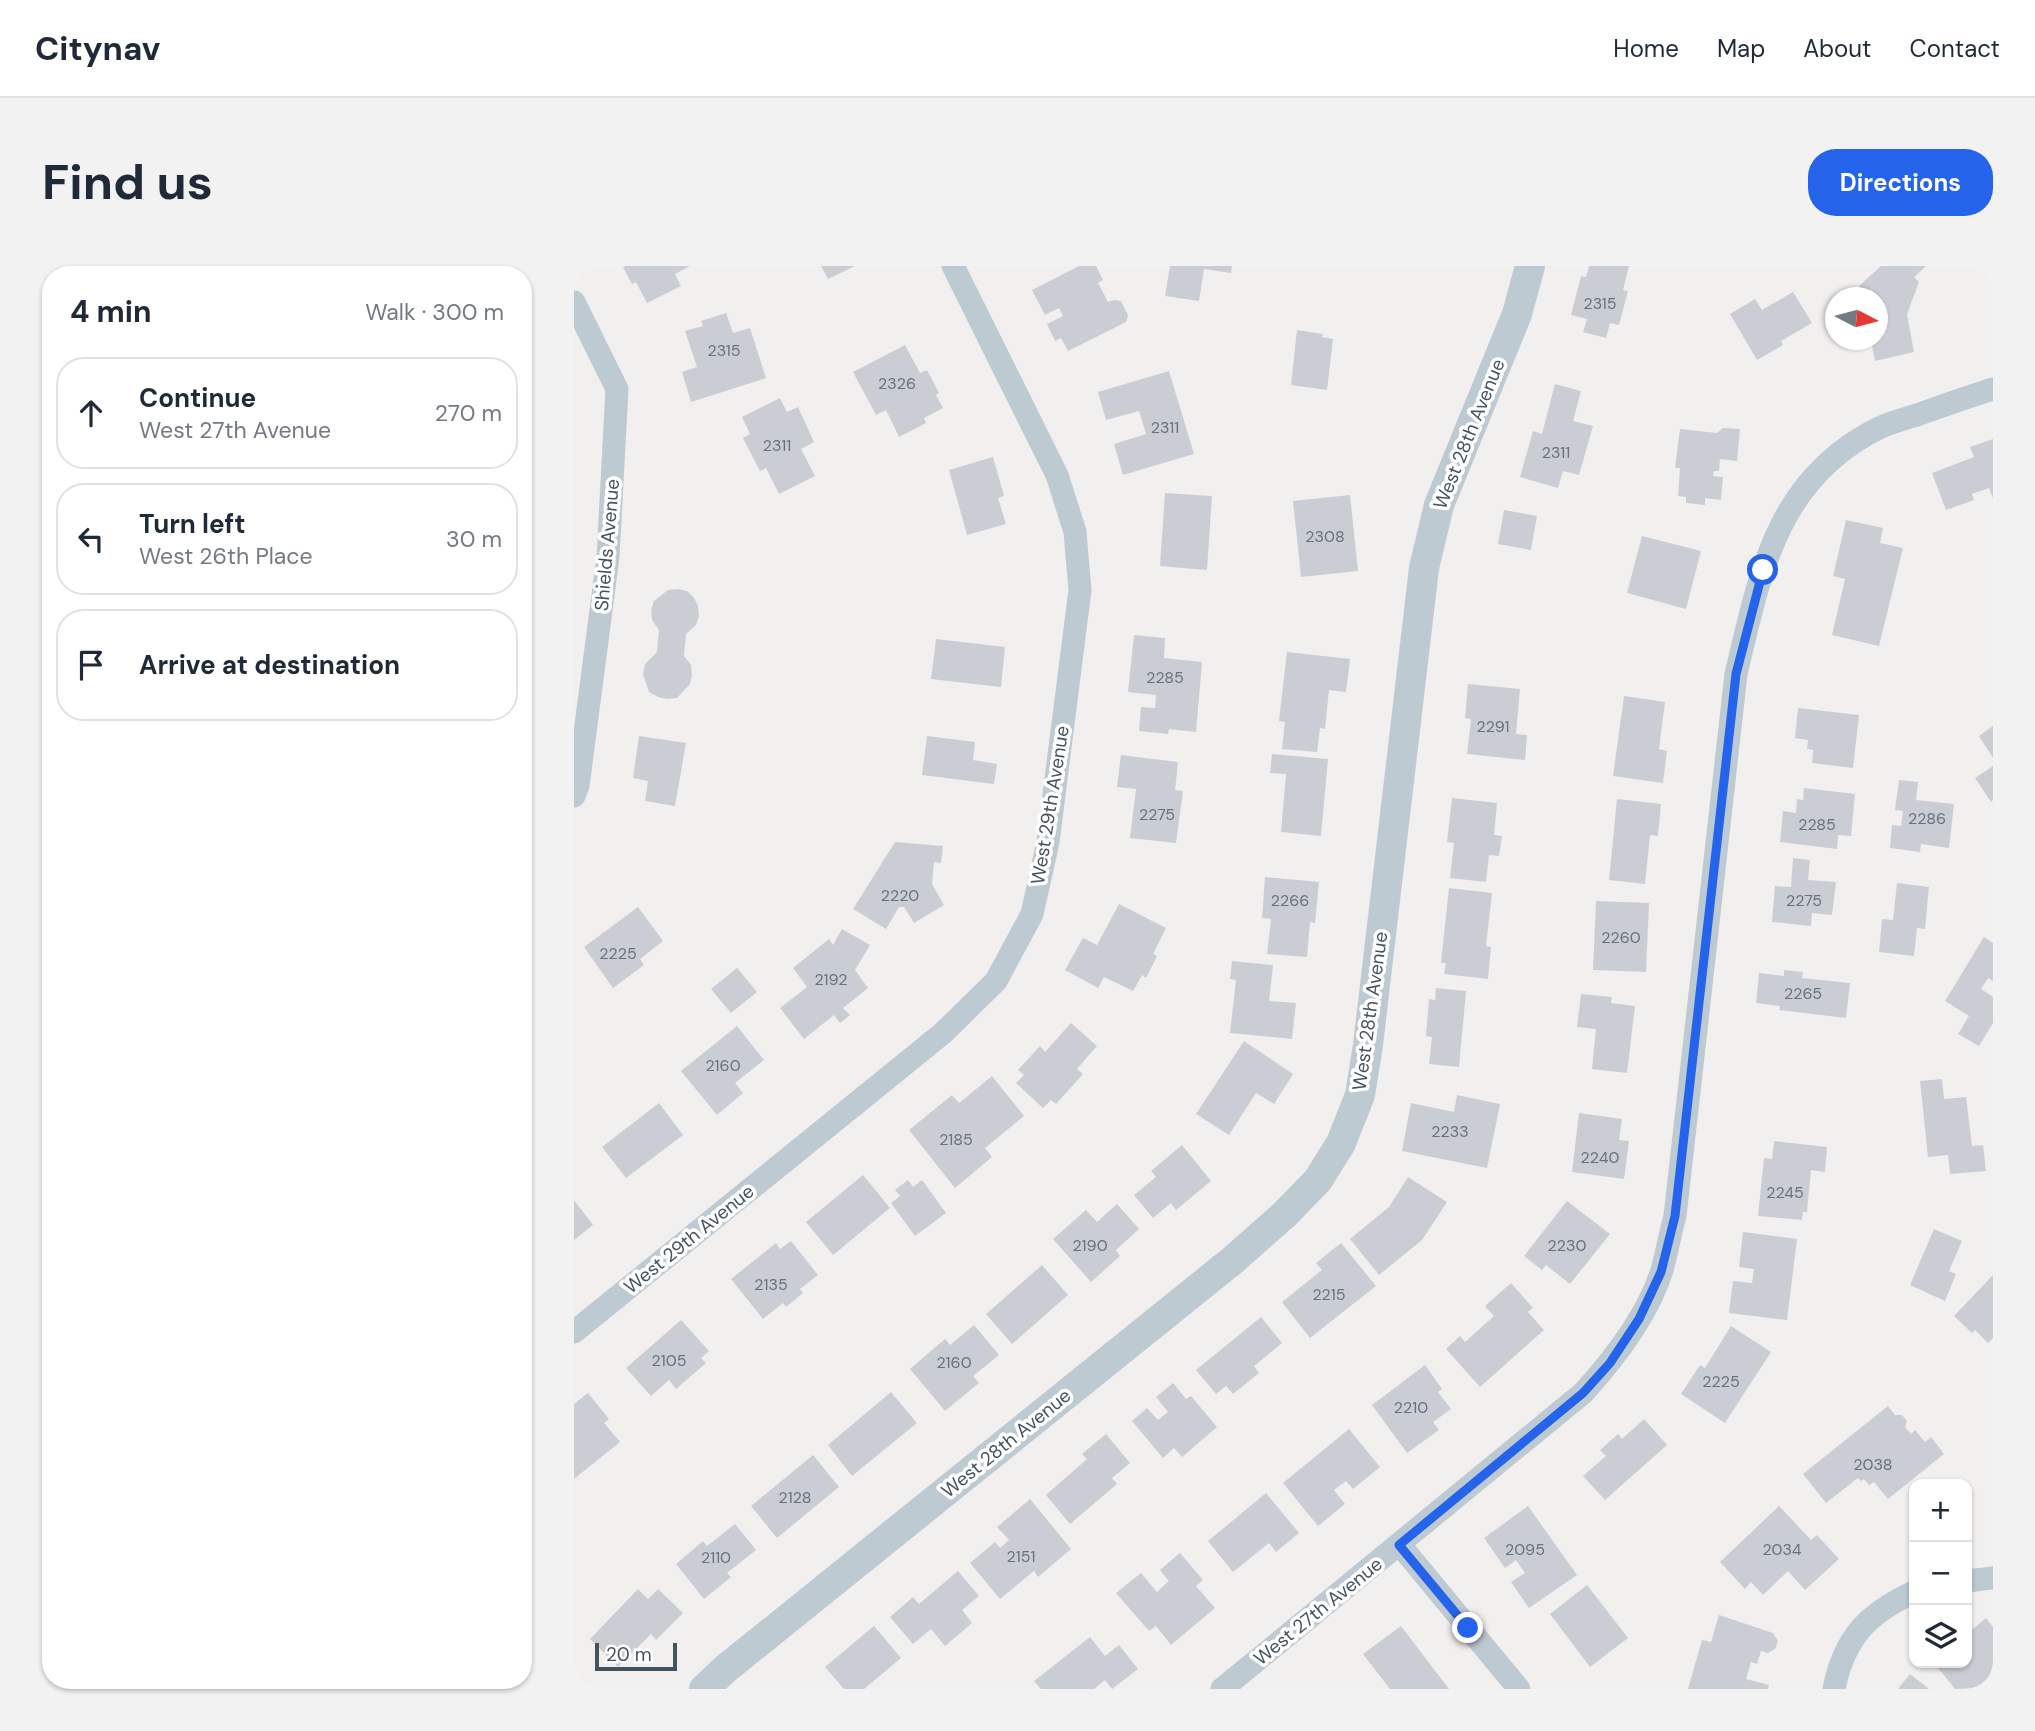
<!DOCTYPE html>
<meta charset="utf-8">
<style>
:root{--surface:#fff;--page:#f2f2f3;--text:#1f2937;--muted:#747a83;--line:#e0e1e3;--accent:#2563eb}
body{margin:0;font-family:"DM Sans",sans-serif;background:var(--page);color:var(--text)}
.controls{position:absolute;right:21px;bottom:21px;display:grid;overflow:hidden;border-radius:14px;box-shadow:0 2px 5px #0004}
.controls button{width:63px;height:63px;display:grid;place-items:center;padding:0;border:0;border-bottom:2px solid var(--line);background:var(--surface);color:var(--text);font:35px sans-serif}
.compass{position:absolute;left:1251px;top:21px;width:63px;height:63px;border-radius:50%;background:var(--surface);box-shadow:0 2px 5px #0004;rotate:96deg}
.scale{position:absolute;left:21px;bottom:18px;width:82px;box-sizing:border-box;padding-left:7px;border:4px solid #45535e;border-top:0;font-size:19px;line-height:24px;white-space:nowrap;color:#45535e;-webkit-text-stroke:5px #fff;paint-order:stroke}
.stop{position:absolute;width:21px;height:21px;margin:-16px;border:5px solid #2563eb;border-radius:50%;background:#fff}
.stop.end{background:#2563eb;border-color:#fff;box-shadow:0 2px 7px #0008}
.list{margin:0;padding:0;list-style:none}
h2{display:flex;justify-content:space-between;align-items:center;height:91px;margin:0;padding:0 28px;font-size:30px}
h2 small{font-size:23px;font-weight:400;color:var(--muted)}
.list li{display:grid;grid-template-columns:46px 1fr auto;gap:21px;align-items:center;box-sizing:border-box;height:112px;margin:0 14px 14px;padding:0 14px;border:2px solid var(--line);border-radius:28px}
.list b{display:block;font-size:26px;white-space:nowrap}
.list p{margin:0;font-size:23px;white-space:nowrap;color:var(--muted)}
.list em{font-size:23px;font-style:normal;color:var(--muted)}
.icon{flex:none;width:38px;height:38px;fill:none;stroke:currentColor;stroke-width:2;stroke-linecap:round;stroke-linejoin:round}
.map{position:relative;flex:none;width:1419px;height:1423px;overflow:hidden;border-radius:28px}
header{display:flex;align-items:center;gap:42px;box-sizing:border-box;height:98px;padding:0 35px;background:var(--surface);border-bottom:2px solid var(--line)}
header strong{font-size:33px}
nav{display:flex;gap:38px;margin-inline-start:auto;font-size:24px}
.intro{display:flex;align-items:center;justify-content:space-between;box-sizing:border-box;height:168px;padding:0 42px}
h1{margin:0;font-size:49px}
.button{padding:18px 32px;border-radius:28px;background:var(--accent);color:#fff;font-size:24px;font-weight:700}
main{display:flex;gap:42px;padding:0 42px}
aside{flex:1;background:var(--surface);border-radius:28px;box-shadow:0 2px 5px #0004}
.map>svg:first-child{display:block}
.building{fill:#caced4}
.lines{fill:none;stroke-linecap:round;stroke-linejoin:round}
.minor{stroke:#becad2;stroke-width:23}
.tertiary{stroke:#becad2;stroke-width:30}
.route{stroke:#2563eb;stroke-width:9}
.labels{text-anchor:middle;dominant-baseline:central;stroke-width:7;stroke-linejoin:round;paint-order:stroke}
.number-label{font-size:16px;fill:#66727c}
.street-label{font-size:19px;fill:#45535e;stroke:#fff}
</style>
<header>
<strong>Citynav</strong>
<nav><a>Home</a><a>Map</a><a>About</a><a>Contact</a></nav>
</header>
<div class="intro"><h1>Find us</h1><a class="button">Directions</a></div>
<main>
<aside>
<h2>4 min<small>Walk · 300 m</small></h2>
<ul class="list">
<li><svg class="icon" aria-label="ahead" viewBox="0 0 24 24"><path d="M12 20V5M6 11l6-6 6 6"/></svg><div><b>Continue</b><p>West 27th Avenue</p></div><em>270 m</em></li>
<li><svg class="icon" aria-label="left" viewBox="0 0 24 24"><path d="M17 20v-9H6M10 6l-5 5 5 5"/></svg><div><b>Turn left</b><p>West 26th Place</p></div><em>30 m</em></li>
<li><svg class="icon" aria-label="arrive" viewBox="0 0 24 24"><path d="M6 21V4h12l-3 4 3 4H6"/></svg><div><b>Arrive at destination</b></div></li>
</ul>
</aside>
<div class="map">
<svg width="1419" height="1423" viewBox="0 0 1419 1423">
<rect width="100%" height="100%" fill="#f2efef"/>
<g class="building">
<polygon points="52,0 116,0 101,8 107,20 73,37 62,16 58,18 49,1"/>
<polygon points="247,0 281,0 254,13"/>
<polygon points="505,0 522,0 529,14 524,17 534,36 540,34 547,35 554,49 552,56 494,85 487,72 481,75 473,58 489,50 485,42 471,49 458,24"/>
<polygon points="596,0 658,0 657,7 630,3 625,35 591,30"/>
<polygon points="1015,0 1055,0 1049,24 1054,25 1045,59 1036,57 1032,72 1009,66 1013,53 997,49 1007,10 1012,11"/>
<polygon points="1307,0 1352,0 1340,11 1345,16 1333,48 1340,86 1301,95 1297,74 1304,74 1304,32 1287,32 1285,20"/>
<polygon points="1219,26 1238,57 1207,75 1209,79 1183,94 1156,48 1181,33 1188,44"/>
<polygon points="152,47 159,67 176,62 192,112 117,136 108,106 123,101 111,65 129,60 127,55"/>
<polygon points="723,64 749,68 748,71 759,73 753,124 717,119"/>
<polygon points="331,79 346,107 353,104 365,127 362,129 369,142 350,152 352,157 325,171 312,144 302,149 279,106"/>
<polygon points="595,105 620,188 549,209 540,178 572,168 565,145 532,154 524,126"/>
<polygon points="981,118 1007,125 999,155 1019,160 1005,209 989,205 984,222 946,211 959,165 968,168"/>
<polygon points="206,132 213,146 224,141 240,176 227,183 241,210 205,228 192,202 186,205 169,172 176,168 168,151"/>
<polygon points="1149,162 1166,163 1163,195 1146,193 1145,205 1140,205 1139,210 1149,211 1147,234 1131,232 1131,239 1112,237 1112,231 1104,230 1106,202 1101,202 1106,163 1143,167"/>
<polygon points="1419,173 1419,232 1415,222 1398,228 1400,234 1372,244 1358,207 1400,191 1396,181"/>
<polygon points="419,191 430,230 424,232 432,258 393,269 375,204"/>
<polygon points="591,227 638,230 633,304 586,300"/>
<polygon points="776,229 784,305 727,311 719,235"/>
<polygon points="930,244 963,250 957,284 924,278"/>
<polygon points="1272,254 1309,262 1306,277 1329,282 1305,380 1258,369 1271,313 1259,310"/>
<polygon points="1068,270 1127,285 1112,343 1053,327"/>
<polygon points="104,323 113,325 120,332 124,340 125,350 122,359 112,368 110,390 117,399 118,409 116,418 103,432 93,433 84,431 75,426 69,408 71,398 83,386 85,364 78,354 77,344 80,335 94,324"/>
<polygon points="560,369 591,372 590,392 628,396 622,466 595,463 594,468 565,465 567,441 581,442 582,429 554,426"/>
<polygon points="362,373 431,381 427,421 357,413"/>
<polygon points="713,386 776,393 772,426 755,424 751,463 746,462 743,486 708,483 711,456 705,455"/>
<polygon points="894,418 946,423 942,468 953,469 951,494 893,488 897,453 891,452"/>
<polygon points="1050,430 1091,436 1085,483 1093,485 1089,517 1039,510"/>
<polygon points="1224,442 1285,449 1279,502 1238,497 1239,484 1233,483 1234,474 1221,472"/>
<polygon points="1419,460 1419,492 1405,470"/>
<polygon points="65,470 112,477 101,540 71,535 74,515 59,512"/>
<polygon points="353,470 401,476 399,494 423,498 420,518 348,509"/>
<polygon points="698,488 754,493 747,570 707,566 712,508 696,507"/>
<polygon points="547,489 604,496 601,524 609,525 602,577 556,572 562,523 543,521"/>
<polygon points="1419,500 1419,534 1417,536 1401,512"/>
<polygon points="1325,514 1344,516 1342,534 1380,538 1375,582 1347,578 1346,586 1316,582 1318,559 1327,560 1329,545 1321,544"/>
<polygon points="1230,522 1281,528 1277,570 1264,569 1263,583 1206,576 1209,545 1222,547 1223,533 1229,534"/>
<polygon points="878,532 923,537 920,569 928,570 925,590 915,589 912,616 876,612 880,577 873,576"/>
<polygon points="1043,533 1087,538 1084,570 1076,569 1071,618 1035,614"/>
<polygon points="321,576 369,580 367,597 360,596 358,618 370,639 340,657 330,641 325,641 312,663 279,643"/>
<polygon points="1219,592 1236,594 1234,614 1262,616 1258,649 1238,647 1237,660 1198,656 1201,620 1217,621"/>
<polygon points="691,611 745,616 741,657 736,656 733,691 693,688 697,653 688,652"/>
<polygon points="1323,617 1355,621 1351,663 1343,662 1340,690 1305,686 1308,653 1319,654"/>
<polygon points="875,622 918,627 912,680 917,681 914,713 870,708 872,697 867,697"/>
<polygon points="1022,635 1075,637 1072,706 1019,704"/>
<polygon points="545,638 592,662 579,688 583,690 572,712 568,709 559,725 530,711 524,722 491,704 509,672 523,679"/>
<polygon points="64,641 89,675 66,693 70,699 39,722 10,681"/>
<polygon points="268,663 296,679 281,704 294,722 269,742 276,749 266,757 260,749 230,773 206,742 233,721 219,702 255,673 259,679"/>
<polygon points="1410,671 1419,677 1419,715 1414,712 1407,723 1419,731 1419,757 1405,780 1384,768 1395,750 1371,735"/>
<polygon points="658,695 699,699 695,735 722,737 718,773 656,767 662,714 656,713"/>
<polygon points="163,702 183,726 157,747 137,723"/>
<polygon points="1210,704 1229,706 1228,712 1276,717 1272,752 1205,744 1206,740 1182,737 1185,707 1210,710"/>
<polygon points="862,722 892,725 885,801 855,798 858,771 852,770 855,733 861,734"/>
<polygon points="1007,728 1038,731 1037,737 1061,740 1053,807 1018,803 1022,763 1003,761"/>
<polygon points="497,757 523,780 503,803 509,808 482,838 477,834 469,842 442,817 450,809 444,804 466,780 471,786"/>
<polygon points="163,760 190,794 161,817 169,827 143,849 107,805"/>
<polygon points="670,775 719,808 700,838 682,827 655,869 622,848"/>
<polygon points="418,810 450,850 411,882 418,891 381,922 335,864 378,829 385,837"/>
<polygon points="1368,813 1370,833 1392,831 1398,880 1409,879 1412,905 1376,908 1374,889 1354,891 1346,815"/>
<polygon points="883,829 926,838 913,902 828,885 837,837 880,846"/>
<polygon points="85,837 109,869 52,912 28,881"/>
<polygon points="1005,847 1048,853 1045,874 1055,875 1050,913 998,906"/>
<polygon points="1200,875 1253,881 1251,906 1237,904 1233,946 1229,946 1228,954 1184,950 1190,892 1198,893"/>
<polygon points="608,879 637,915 602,944 597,937 579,952 560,929 582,911 577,905"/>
<polygon points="289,909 316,942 259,989 232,956"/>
<polygon points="834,911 873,936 848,974 805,1009 776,973 815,941"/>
<polygon points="334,914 339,921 348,914 372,947 341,970 317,937 326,930 321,924"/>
<polygon points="0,934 19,959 0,974"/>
<polygon points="993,935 1036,968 996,1018 972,999 968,1004 950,990"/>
<polygon points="543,938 565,963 542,984 546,990 517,1016 479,973 512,944 523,956"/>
<polygon points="1360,963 1388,975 1375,1005 1382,1008 1371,1035 1336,1019"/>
<polygon points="1169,966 1223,973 1213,1054 1155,1047 1159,1015 1178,1017 1180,1003 1165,1001"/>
<polygon points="217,975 244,1009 226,1023 229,1027 212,1041 209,1037 189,1053 157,1013 202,977 206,983"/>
<polygon points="767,977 802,1020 736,1072 708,1036 748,1004 742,997"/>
<polygon points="468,999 494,1029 438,1078 412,1048"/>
<polygon points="1419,1009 1419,1072 1414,1077 1401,1064 1398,1067 1380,1050"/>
<polygon points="937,1017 959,1042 954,1046 970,1064 906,1121 872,1083 886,1070 891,1076 920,1050 911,1040"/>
<polygon points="687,1051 708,1077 680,1100 685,1107 659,1128 652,1120 642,1128 622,1104"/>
<polygon points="107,1054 135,1085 127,1092 132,1097 102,1123 95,1114 77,1130 52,1102"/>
<polygon points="400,1059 425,1089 399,1110 405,1117 371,1145 336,1103 371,1073 376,1079"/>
<polygon points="1157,1060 1197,1086 1151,1157 1107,1128 1126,1099 1131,1102"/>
<polygon points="851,1099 868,1123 864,1126 877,1143 859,1156 865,1164 833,1187 798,1139"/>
<polygon points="599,1117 612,1133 617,1130 643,1161 608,1191 600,1182 589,1192 558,1155 573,1142 584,1154 594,1146 582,1131"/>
<polygon points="317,1126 343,1157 278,1210 254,1179"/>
<polygon points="14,1127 35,1153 30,1157 46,1176 0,1213 0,1138"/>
<polygon points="1314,1140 1321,1149 1328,1149 1333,1155 1331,1161 1337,1168 1341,1164 1351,1176 1357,1171 1370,1188 1314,1233 1300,1216 1295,1219 1290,1213 1287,1215 1284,1212 1252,1237 1229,1208"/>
<polygon points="1070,1153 1093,1179 1031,1234 1009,1210 1032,1190 1026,1184 1044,1168 1048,1173"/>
<polygon points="775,1163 806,1201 779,1223 772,1215 760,1224 771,1238 744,1260 709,1217"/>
<polygon points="532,1168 556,1197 538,1212 543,1218 496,1258 472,1229 513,1193 508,1188"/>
<polygon points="239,1189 265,1221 203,1272 177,1240"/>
<polygon points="692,1227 725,1267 702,1286 695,1277 659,1306 634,1275"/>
<polygon points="456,1233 497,1283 464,1311 460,1305 426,1333 396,1297 421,1276 426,1282 435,1274 423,1261"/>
<polygon points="954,1240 1003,1309 955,1342 937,1316 951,1307 942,1294 931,1302 910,1272"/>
<polygon points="1205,1240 1237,1274 1243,1269 1265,1293 1231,1324 1214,1305 1189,1329 1177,1316 1171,1323 1146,1296"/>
<polygon points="161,1258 182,1284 153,1307 157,1311 130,1333 102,1298 129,1275 133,1280"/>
<polygon points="606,1287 629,1314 622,1320 641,1342 597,1379 582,1360 575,1365 542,1327 567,1307 583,1326 595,1315 586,1304"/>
<polygon points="384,1305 405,1330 388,1344 398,1357 371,1380 357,1363 339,1378 316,1351 339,1331 345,1338"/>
<polygon points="1013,1319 1054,1372 1016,1401 976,1348"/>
<polygon points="64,1323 74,1333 84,1323 109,1347 82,1374 77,1368 44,1401 16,1373"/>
<polygon points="1145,1349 1199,1367 1204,1375 1201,1383 1194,1387 1187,1385 1183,1398 1177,1396 1172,1413 1195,1419 1194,1423 1114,1423 1128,1374 1137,1376"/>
<polygon points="1412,1352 1419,1361 1419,1422 1381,1423 1360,1397 1393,1397 1393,1368"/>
<polygon points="300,1360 327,1392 290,1423 270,1423 251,1401"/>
<polygon points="827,1360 875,1423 816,1423 789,1388"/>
<polygon points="516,1371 531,1390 545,1379 564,1403 538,1423 531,1414 520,1423 467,1423 460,1415"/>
<polygon points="1336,1408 1355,1423 1324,1423"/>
</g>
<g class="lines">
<g class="minor">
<polyline points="0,36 43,123 34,291 4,520 0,530"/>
<polyline points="0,1066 369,767 422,715 458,648 474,576 506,324 501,266 483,209 379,0"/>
<polyline points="826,1279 945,1423"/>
<polyline points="1393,1315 1419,1312"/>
<path d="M648 1423 1009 1127C1040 1093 1074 1049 1088 1004 1093 986 1096 968 1101 950L1162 408C1186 308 1202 214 1303 163 1315 157 1330 153 1343 149 1368 140 1394 131 1419 123"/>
<path d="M1260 1423C1270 1372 1294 1347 1340 1326"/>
</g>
<polyline class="tertiary" points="130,1423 150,1404 659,994 711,948 744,914 767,877 786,829 794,779 850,302 865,239 943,48 956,0"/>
</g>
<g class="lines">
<polyline class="route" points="894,1362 825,1279 1009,1127 1036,1097 1065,1053 1087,1006 1101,950 1162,408 1189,304"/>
</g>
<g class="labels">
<g class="number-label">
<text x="1026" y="37">2315</text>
<text x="150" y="84">2315</text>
<text x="323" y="117">2326</text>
<text x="591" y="161">2311</text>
<text x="203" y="179">2311</text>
<text x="982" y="186">2311</text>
<text x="751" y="270">2308</text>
<text x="591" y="411">2285</text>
<text x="919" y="460">2291</text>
<text x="583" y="548">2275</text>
<text x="1353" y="552">2286</text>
<text x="1243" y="558">2285</text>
<text x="326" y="629">2220</text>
<text x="716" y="634">2266</text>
<text x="1230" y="634">2275</text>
<text x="1047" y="671">2260</text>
<text x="44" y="687">2225</text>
<text x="257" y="713">2192</text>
<text x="1229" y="727">2265</text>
<text x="149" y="799">2160</text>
<text x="876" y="865">2233</text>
<text x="382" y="873">2185</text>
<text x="1026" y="891">2240</text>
<text x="1211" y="926">2245</text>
<text x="516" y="979">2190</text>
<text x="993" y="979">2230</text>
<text x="197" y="1018">2135</text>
<text x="755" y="1028">2215</text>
<text x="95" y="1094">2105</text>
<text x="380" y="1096">2160</text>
<text x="1147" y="1115">2225</text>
<text x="837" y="1141">2210</text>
<text x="1299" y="1198">2038</text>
<text x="221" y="1231">2128</text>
<text x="951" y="1283">2095</text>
<text x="1208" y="1283">2034</text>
<text x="447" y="1290">2151</text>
<text x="142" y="1291">2110</text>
</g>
<g class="street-label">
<text transform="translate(895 168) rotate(-68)">West 28th Avenue</text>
<text transform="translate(33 279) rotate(-85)">Shields Avenue</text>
<text transform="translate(476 539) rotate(-81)">West 29th Avenue</text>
<text transform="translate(796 745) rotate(-82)">West 28th Avenue</text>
<text transform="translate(115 973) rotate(-39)">West 29th Avenue</text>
<text transform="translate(432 1177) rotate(-39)">West 28th Avenue</text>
<text transform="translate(744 1345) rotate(-39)">West 27th Avenue</text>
</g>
</g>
</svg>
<div class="controls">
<button>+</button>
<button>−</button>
<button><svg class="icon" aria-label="layers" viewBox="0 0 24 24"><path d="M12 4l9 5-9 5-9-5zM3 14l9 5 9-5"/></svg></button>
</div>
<svg class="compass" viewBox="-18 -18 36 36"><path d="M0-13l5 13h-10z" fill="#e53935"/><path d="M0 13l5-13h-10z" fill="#747a83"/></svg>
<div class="scale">20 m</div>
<div class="stop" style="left:1189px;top:304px"></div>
<div class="stop end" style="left:894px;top:1362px"></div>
</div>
</main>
